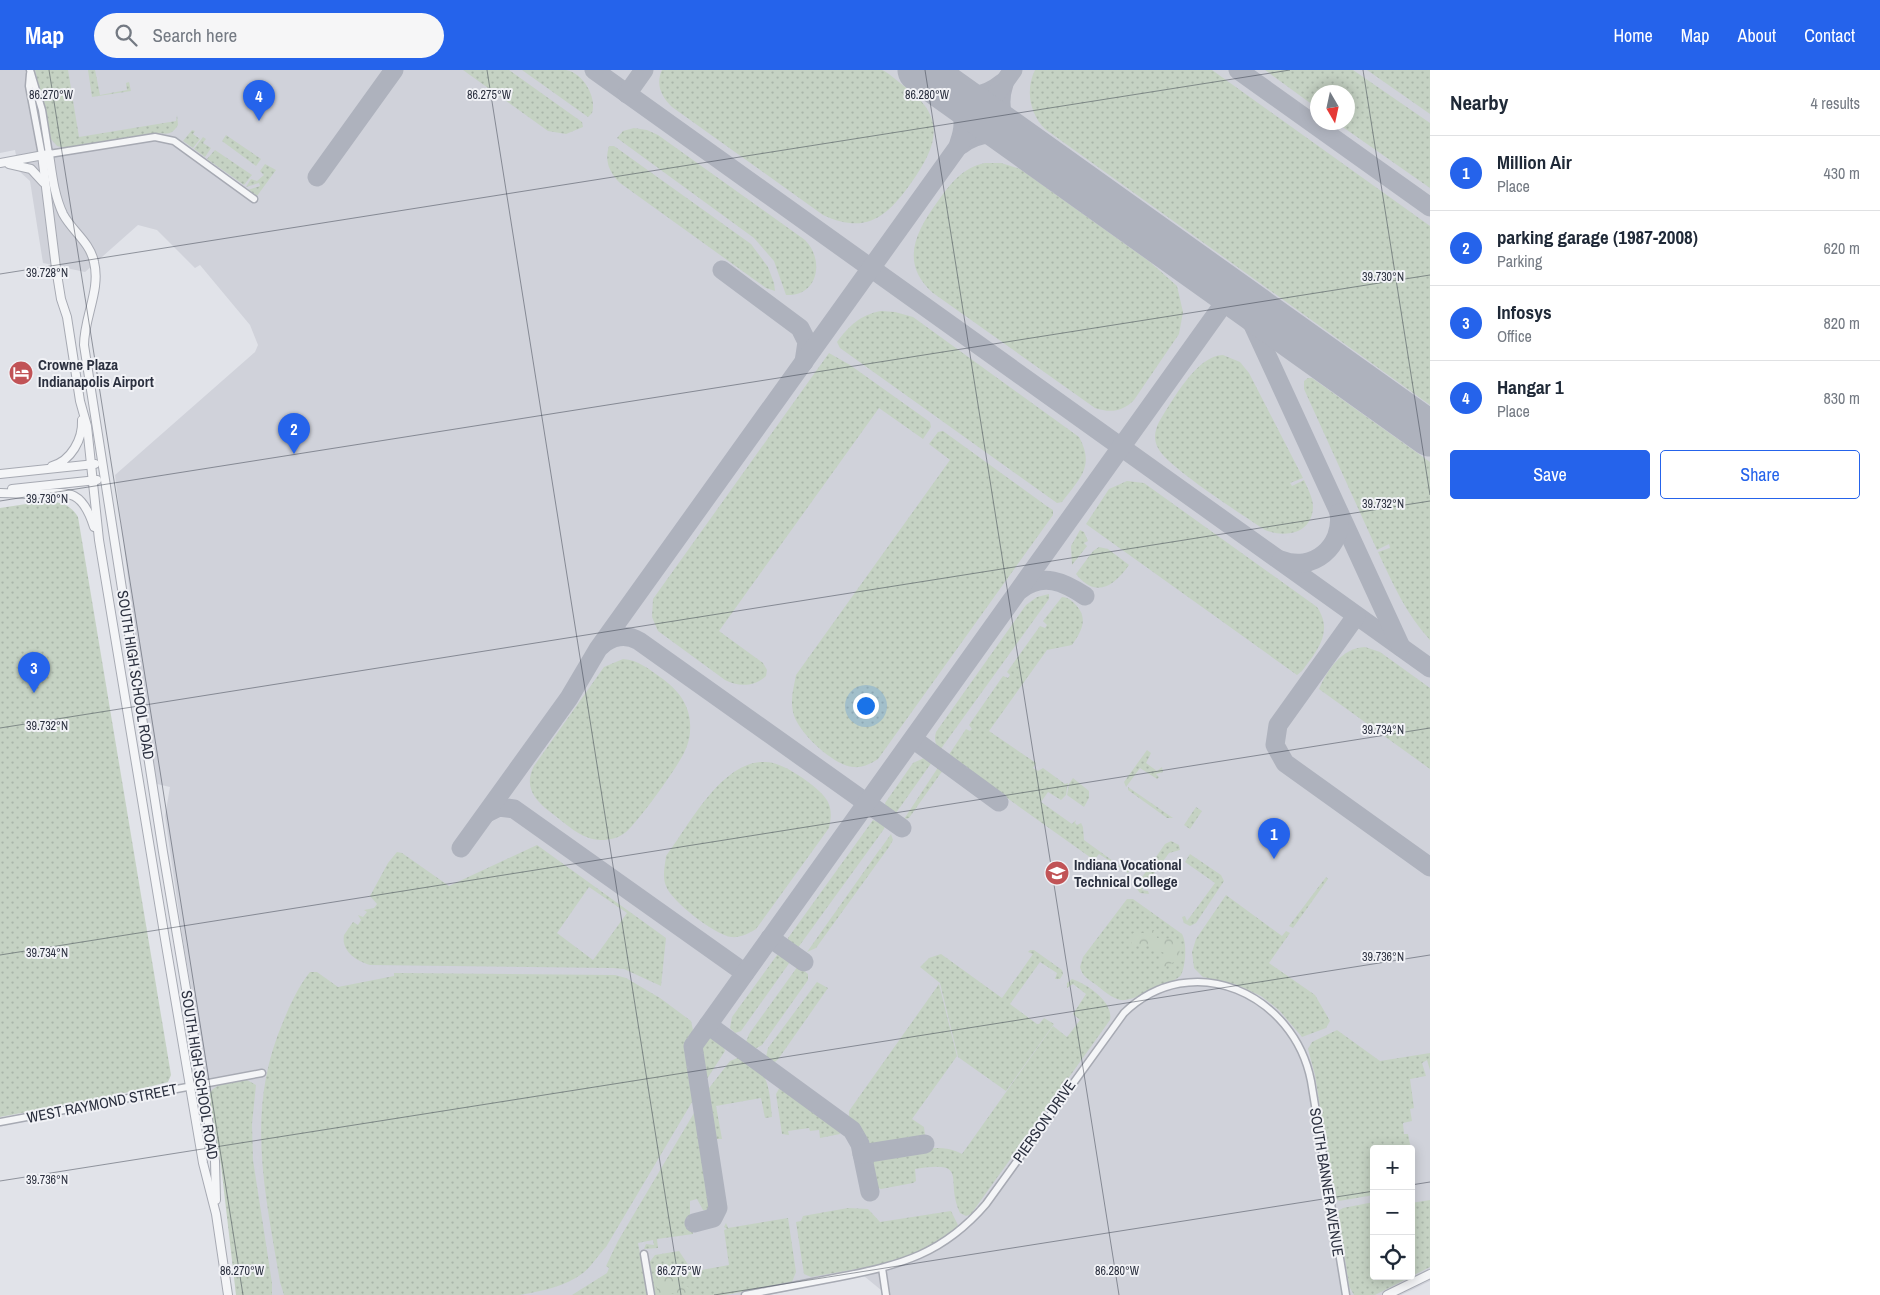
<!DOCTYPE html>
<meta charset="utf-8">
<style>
:root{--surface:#fff;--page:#f6f6f7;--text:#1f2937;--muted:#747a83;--line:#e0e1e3;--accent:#2563eb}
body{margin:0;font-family:"Archivo Narrow",sans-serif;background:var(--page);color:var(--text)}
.controls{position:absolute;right:15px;bottom:15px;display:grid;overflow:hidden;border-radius:5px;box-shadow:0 2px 12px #0003}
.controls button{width:45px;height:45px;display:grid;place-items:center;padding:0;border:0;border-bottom:1px solid var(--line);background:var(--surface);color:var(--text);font:25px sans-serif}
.compass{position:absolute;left:1310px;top:15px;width:45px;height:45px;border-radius:50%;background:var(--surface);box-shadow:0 2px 12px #0003;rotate:171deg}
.you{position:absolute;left:865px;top:635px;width:18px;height:18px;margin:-12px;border:4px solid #fff;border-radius:50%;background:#1a73e8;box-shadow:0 0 0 8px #1a73e833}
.badge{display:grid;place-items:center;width:32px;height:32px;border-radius:50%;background:var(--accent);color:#fff;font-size:16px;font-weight:700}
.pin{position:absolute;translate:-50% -41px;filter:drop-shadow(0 1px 2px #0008)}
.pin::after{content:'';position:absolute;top:26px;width:18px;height:15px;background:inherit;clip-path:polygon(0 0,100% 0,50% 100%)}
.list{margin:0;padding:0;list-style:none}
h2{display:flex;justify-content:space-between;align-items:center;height:65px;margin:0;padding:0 20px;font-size:21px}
h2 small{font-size:16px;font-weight:400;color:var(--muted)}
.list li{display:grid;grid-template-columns:32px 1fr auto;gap:15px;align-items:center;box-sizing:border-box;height:75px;padding:0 20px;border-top:1px solid var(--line)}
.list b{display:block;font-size:19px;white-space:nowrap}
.list p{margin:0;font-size:16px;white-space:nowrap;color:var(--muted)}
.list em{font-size:16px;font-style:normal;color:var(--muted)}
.actions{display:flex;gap:10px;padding:15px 20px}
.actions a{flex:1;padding:11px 0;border:1px solid var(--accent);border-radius:5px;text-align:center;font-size:18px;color:var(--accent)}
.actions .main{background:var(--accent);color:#fff}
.icon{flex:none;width:28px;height:28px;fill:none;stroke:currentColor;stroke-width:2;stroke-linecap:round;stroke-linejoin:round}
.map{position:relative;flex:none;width:1430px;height:1225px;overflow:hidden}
header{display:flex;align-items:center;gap:30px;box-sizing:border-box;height:70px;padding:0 25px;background:var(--accent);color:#fff}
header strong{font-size:24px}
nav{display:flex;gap:28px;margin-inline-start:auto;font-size:18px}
.search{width:350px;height:45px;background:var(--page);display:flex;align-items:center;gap:12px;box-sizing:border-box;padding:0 18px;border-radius:28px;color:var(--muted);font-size:19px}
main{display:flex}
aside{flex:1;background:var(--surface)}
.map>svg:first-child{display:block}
.built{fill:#d0d2da;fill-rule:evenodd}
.grass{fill:url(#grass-dots);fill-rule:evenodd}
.forest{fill:url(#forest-crowns)}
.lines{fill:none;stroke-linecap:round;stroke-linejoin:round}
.taxiway{stroke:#aeb2bd;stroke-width:19}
.runway{stroke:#aeb2bd;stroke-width:45}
.minor-casing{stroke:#a7aab3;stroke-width:9}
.tertiary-casing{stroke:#a7aab3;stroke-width:10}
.minor{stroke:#f4f5f7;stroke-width:6}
.tertiary{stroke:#f4f5f7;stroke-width:8}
.ticks{fill:none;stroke:#2b303f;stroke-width:1;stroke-opacity:0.45}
.labels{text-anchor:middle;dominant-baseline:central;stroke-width:4;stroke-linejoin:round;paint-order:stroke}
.poi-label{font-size:15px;font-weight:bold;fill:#2b303f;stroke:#f1f2f6;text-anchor:start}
.street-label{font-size:15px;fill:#2b303f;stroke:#f1f2f6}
.ticks-label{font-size:12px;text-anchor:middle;fill:#2b303f;stroke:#f1f2f6;stroke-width:4;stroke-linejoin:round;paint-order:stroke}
</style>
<header>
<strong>Map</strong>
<div class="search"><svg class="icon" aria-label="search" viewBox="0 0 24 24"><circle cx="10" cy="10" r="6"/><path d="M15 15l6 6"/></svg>Search here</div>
<nav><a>Home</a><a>Map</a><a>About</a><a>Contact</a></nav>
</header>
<main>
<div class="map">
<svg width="1430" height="1225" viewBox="0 0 1430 1225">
<defs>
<pattern id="grass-dots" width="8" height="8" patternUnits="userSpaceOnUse" patternTransform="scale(1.25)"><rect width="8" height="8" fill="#c5d2c3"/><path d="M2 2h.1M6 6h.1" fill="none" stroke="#a9b5a9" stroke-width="1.8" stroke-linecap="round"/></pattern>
<pattern id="forest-crowns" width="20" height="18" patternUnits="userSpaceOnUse" patternTransform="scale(1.25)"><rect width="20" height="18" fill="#c5d2c3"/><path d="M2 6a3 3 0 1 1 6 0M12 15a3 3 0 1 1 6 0" fill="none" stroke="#a9b5a9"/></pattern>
</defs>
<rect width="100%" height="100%" fill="#e1e3e9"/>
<path class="built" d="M0 0H1430V1211L1401 1225H882L881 1220 864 1206 768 1225H245L183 871 165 746 170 717 157 714 145 642 115 405 255 282 258 275 250 255 200 195 195 198 157 160 138 155 85 202 43 193 30 111 19 101 15 80 0 83ZM1318 22H1348V52H1318ZM1374 1079H1411V1206H1374Z"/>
<g class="grass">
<path d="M35 0H68L79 67 176 51 177 45 178 55C170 67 167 63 154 63L65 78 57 76 50 68Z"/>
<polygon points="88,0 95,0 100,25 127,20 126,13 129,12 131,21 92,27"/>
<polygon points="463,0 509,0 582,52 583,57 566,64 548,61"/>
<path d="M522 0C536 0 552 0 566 0 583 3 597 27 592 43L588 47Z"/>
<path d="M662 0C719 0 776 0 833 0 844 0 872 0 882 0 889 3 897 11 904 16 947 47 938 75 911 113 887 147 866 165 823 145L672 37C662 27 655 15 662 0Z"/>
<path d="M1035 0H1212L1430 156V335L1045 59C1030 44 1025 20 1035 0Z"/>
<polygon points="1265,0 1353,0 1430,53 1430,118 1337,53 1348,52 1348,22 1318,22 1317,38"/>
<polygon points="1367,0 1430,0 1430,44"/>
<path d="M634 58 647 60 658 65 805 170C825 190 818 227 786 225L774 191 754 168 617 68 623 61Z"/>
<polygon points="192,60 195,61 193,64 200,69 193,78 183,71"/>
<polygon points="226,65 261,89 256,96 222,71"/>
<polygon points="203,67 206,69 203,73 211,78 205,87 194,79"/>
<path d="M609 76H614L751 174 768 197 774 213 775 221 766 218 620 113C610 103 604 92 609 76Z"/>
<polygon points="215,80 252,105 244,115 207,89"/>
<path d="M985 93H1001L1020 99 1150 192 1177 216 1183 242 1179 264 1134 330C1122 342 1110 343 1095 338L933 223C899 193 916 161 938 131 951 113 962 98 985 93Z"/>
<polygon points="265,94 276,100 257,126 248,120 260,116 259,113 246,117 251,109 257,111 264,105 260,101"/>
<path d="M881 241 895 242 913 247 1079 367C1095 396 1080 408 1062 432L1057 433 840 278 837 272C849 256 860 245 881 241Z"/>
<path d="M829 283 850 295 930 352 931 357 923 369 879 338 719 561 763 593 767 600 766 606C754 617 738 617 725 610L658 561 652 547 653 529Z"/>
<path d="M1223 285 1240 292 1249 303 1303 408 1290 413 1292 416 1304 410C1308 419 1313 428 1313 437 1312 464 1285 468 1265 460 1243 445 1167 397 1158 378 1153 369 1155 360 1159 352 1172 331 1197 285 1223 285Z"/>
<path d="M1308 308H1312L1430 392V570C1406 544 1393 514 1378 482L1390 478 1389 474 1377 480 1304 319V311Z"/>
<path d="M943 361 1048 437 1053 440V445L878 689C870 694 863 698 853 697 833 695 797 662 793 642 790 628 794 617 796 605L950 390 929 374 938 362Z"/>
<path d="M1127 411 1144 413 1317 537C1334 562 1317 581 1302 601L1297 605 1086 454 1109 419Z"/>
<path d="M46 431C60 432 70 434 78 447L171 1005 168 1012 113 1026 0 1047V438Z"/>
<polygon points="1080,460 1084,462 1088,471 1084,473 1087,476 1072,495 1071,476"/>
<path d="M1099 477 1108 479 1129 495C1114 516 1096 529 1076 504L1093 481Z"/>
<path d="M1049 524V529L940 680C935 674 934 670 936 662L1026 535 1037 527Z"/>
<path d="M1062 527C1068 527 1072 531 1076 535 1089 549 1081 562 1072 575L1047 580 989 661 1036 693 1033 698 1038 701 1043 698 1065 714 1068 713 1066 725 1061 730 1048 722 1041 732 1072 754 1076 750 1075 753 1077 755 1081 753 1083 757 1084 770 1124 799 1125 795H1128L1130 800 1128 803 1099 784 1094 790 948 686 966 659 970 661 972 659 969 655 1003 606 1008 608 1010 605 1007 602 1040 556 1045 558 1047 555 1043 551Z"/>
<path d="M1365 577 1380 582 1430 618V699L1319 619C1327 600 1342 578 1365 577Z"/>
<path d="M623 589C638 590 649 599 660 607 679 620 692 637 690 661 690 668 687 677 684 683 676 699 639 751 626 762 619 768 610 770 601 770 581 770 564 752 549 741 533 729 524 715 534 696L604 597Z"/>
<polygon points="1147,680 1151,683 1146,693 1157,701 1162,697 1163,702 1156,704 1159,707 1157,709 1140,698 1126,717 1124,712"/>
<polygon points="924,688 932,692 896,743 892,743 886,739 885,733 913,693"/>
<path d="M760 692C766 692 773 692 779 695 791 699 823 720 828 732 832 741 831 749 829 758L756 859C749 863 741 868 731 867 715 865 671 831 666 816 662 806 665 796 666 786 690 754 719 696 760 692Z"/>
<polygon points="939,696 943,700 909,748 904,749"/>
<polygon points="1073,708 1089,721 1089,728 1084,737 1067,725 1069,714"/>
<polygon points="1128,717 1173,748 1167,748 1128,720"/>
<polygon points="1196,737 1202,741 1190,759 1184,755"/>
<polygon points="873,750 885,755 884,759 797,879 788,873 788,868"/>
<polygon points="891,764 893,770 889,777 816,878 807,882 880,779 882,780 881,778"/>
<polygon points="1171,771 1179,775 1180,780 1169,783 1142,820 1148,821 1149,824 1140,823 1137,819 1138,813 1165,774"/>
<path d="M537 775 666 868 661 916 624 899 613 898 370 895C356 891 341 881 344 865L353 852 358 855 361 850 358 845 363 847 367 842 364 840 374 838 377 834 370 826 388 793 397 782 402 783 449 816ZM589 817 627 843 593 890 557 863Z"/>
<polygon points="1190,784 1221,805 1224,811 1196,853 1190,856 1184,853 1182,847 1185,846 1187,851 1215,813 1185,792"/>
<polygon points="1326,807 1328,809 1293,858 1289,856"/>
<polygon points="1226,825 1282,866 1286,861 1290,863 1269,893 1315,925 1330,951 1326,958 1302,967 1279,940 1261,926 1237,915 1203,907 1194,898 1192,882 1196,869"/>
<path d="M1127 829H1133L1182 864C1187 872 1186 896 1181 905 1176 912 1130 932 1121 930 1111 928 1103 920 1095 914 1088 909 1082 906 1080 897L1083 887Z"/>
<polygon points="1030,880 1034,880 1062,900 1063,904 1060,909 1055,909 1057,903 1040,892 1010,934 1037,954 1039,954 1044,948 1054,954 1006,1021 958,987 940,913 920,897 929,888 941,884 1002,928 1033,884 1028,882"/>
<polygon points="781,884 790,892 741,961 735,963 730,958 732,947 777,885"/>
<polygon points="798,896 808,904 808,910 762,975 753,980 746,972 749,964"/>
<path d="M310 902H317L338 917 394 906V903L615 905 626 908 660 928 691 951 693 960 688 973V984L695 1027 606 1177C598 1185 592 1196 583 1203 565 1217 541 1221 520 1225H284L280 1212C265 1122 245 1040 283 952 290 935 298 917 310 902Z"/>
<path d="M1072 909C1087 914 1114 932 1110 950L971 1144 966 1146 960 1143C944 1109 971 1090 915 1099L916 1111 913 1113 881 1119 875 1117 871 1095 875 1088C902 1084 938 1070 962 1084L1053 956 1067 967 1080 950 1073 944 1086 924 1073 914 1067 918V913Z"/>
<polygon points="817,912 828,918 779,988 775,992 770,992 766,987 768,978"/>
<polygon points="939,914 957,986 912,1049 924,1057 925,1065 920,1068 869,1076 860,1059 849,1048 849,1041"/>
<polygon points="1337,960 1380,991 1430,983 1430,1000 1427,990 1422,993 1426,1006 1410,1009 1414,1038 1410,1039 1412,1051 1403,1053 1404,1064 1408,1064 1411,1079 1374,1079 1374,1125 1339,1131 1334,1127 1315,1005 1308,979 1312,972"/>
<path d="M711 967 722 972 725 981 705 1012C702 997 692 973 711 967Z"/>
<path d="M740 987C770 999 769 1019 772 1047L765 1048 761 1028 716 1036 722 1069H713L706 1022 730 991Z"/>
<path d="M247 1010 256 1015 252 1054 253 1090 272 1213V1225H236L221 1095 209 1026C212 1012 235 1012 247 1010Z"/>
<polygon points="780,1017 787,1018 839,1057 840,1064 820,1068 819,1060 810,1061 809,1058 788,1061 789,1065 782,1064 776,1024"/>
<polygon points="697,1038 711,1138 707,1141 703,1140 697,1129 690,1131 690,1149 687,1150 688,1153 691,1153 693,1164 657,1169 658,1178 644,1179 646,1174 654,1175 653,1170 638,1173 648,1225 572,1225 607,1203 609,1198 606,1196 618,1171"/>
<polygon points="1430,1130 1430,1197 1375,1225 1354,1225 1349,1216 1338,1141 1343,1138 1374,1132 1374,1206 1411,1206 1411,1133"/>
<path d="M848 1138 868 1139 880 1152 951 1141 958 1155C937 1190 848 1200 811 1207L804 1204 796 1152 801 1151 803 1146Z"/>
<polygon points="788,1148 796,1202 792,1212 725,1225 654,1225 648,1194 655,1185 679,1181 691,1199 696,1201 729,1195 724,1160 727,1159 724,1157 726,1153 728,1158"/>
</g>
<g class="forest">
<polygon points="1151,860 1155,860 1157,868 1175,869 1180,874 1179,889 1165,897 1160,895 1161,891 1165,889 1164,883 1149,875 1132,874 1130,868 1133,863 1148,863"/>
<polygon points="677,1195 681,1195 685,1208 680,1210 681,1214 690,1218 690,1225 676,1225 674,1223 658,1225 656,1213 658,1207 662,1204 664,1199"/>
</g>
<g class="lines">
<g class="taxiway">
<polyline points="594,0 1430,598"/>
<path d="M918 0C946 20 974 33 959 73"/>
<polyline points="1238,0 1430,137"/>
<path d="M1004 14C997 35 1002 57 1020 70"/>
<path d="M947 17C965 30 985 27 1002 13"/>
<polyline points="627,24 644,0"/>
<path d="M961 75C1000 44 1038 86 1070 109"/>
<polyline points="317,107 394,0"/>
<path d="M1161 174C1195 198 1229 219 1253 255L1401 577"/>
<polyline points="722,200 800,258 807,272 804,292"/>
<path d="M1281 490C1313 503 1344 476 1339 443"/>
<path d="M1020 520C1043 502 1064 512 1085 526"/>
<polyline points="1356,546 1278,655 1275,675 1285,693 1430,797"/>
<path d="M601 576C611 566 626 563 639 571L902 758"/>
<polyline points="913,669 999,732"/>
<polyline points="487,743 499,737 514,739 745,903"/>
<polyline points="461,778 569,628 598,579 1013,0"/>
<polyline points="770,868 804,892"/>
<polyline points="708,955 852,1060 860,1074 870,1122"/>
<polyline points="862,1084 925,1074"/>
<polyline points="694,1153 713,1148 718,1138 693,976 1232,222"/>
</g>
<polyline class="runway" points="920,0 1430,364"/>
<defs>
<g id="minor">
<polyline points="30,0 42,40 49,84 155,67 174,71 254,129"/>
<polyline points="30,4 29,16 42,85"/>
<polyline points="0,1052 262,1003"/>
<polyline points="644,1184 651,1225"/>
<polyline points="882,1198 886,1225"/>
<path d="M745 1225C776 1219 807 1213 839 1207 901 1195 943 1184 986 1134L1124 943C1192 877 1294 924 1311 1011L1346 1225"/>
</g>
<g id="tertiary">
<polyline points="42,85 56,198 61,229 67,247 80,331 87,356 99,470 166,875 203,1093 216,1144 228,1225"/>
<path d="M0 93 49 84C52 104 54 125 63 144 72 161 90 172 94 192 101 220 84 247 84 275L163 782 215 1091 216 1130"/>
<polyline points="9,94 31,99 43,112"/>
<path d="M52 396C71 391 83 369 82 350"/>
<polyline points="0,404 95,394"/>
<polyline points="12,419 97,410"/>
<path d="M0 423C10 423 21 424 31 424 66 423 81 416 94 457"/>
<polyline points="1387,1225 1430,1204"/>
</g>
</defs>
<use href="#minor" class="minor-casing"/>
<use href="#tertiary" class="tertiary-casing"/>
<use href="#minor" class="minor"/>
<use href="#tertiary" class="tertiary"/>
</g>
<path class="ticks" d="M49 0 243 1225M487 0 681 1225M925 0 1119 1225M1363 0 1430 425M0 204 1290 0M0 431 1430 205M0 658 1430 431M0 885 1430 658M0 1111 1430 885M1411 1115 1430 1112M714 1225 1374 1121"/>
<defs>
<symbol id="hotel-disc" viewBox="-11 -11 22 22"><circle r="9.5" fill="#c15356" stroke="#f1f2f6"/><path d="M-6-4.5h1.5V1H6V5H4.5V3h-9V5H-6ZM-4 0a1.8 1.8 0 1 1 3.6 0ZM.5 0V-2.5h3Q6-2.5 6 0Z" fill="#fff"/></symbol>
<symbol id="school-disc" viewBox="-11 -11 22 22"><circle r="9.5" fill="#c15356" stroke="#f1f2f6"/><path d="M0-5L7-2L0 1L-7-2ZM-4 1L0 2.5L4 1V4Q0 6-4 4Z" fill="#fff"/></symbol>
</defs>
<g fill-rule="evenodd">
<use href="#hotel-disc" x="7" y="289" width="28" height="28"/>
<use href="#school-disc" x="1043" y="789" width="28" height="28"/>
</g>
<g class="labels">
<g class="poi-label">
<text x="38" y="294">Crowne Plaza<tspan x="38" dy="17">Indianapolis Airport</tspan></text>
<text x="1074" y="794">Indiana Vocational<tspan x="1074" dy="17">Technical College</tspan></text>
</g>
<g class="street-label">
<text transform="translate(136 605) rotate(81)">SOUTH HIGH SCHOOL ROAD</text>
<text transform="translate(200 1005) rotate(81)">SOUTH HIGH SCHOOL ROAD</text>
<text transform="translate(102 1033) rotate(-11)">WEST RAYMOND STREET</text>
<text transform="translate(1044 1051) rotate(-55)">PIERSON DRIVE</text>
<text transform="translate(1327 1112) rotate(81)">SOUTH BANNER AVENUE</text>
</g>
</g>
<g class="ticks-label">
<text x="51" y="29">86.270°W</text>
<text x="489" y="29">86.275°W</text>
<text x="927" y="29">86.280°W</text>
<text x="47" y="207">39.728°N</text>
<text x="1383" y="211">39.730°N</text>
<text x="47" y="433">39.730°N</text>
<text x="1383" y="438">39.732°N</text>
<text x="47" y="660">39.732°N</text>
<text x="1383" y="664">39.734°N</text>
<text x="47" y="887">39.734°N</text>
<text x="1383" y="891">39.736°N</text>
<text x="47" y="1114">39.736°N</text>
<text x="242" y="1205">86.270°W</text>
<text x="679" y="1205">86.275°W</text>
<text x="1117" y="1205">86.280°W</text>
</g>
</svg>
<div class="controls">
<button>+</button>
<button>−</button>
<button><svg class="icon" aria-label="locate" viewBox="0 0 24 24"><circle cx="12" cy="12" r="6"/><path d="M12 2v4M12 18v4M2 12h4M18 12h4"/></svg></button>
</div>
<svg class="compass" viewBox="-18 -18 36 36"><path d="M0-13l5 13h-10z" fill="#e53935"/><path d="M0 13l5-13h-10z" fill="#747a83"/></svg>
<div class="you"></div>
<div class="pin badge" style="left:1274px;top:789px">1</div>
<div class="pin badge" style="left:294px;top:384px">2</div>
<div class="pin badge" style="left:34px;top:623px">3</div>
<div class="pin badge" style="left:259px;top:51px">4</div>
</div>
<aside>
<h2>Nearby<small>4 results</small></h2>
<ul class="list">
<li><span class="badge">1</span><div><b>Million Air</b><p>Place</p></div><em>430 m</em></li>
<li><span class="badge">2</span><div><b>parking garage (1987-2008)</b><p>Parking</p></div><em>620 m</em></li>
<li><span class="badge">3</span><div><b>Infosys</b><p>Office</p></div><em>820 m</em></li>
<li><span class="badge">4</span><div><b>Hangar 1</b><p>Place</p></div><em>830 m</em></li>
</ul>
<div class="actions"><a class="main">Save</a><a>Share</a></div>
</aside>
</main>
